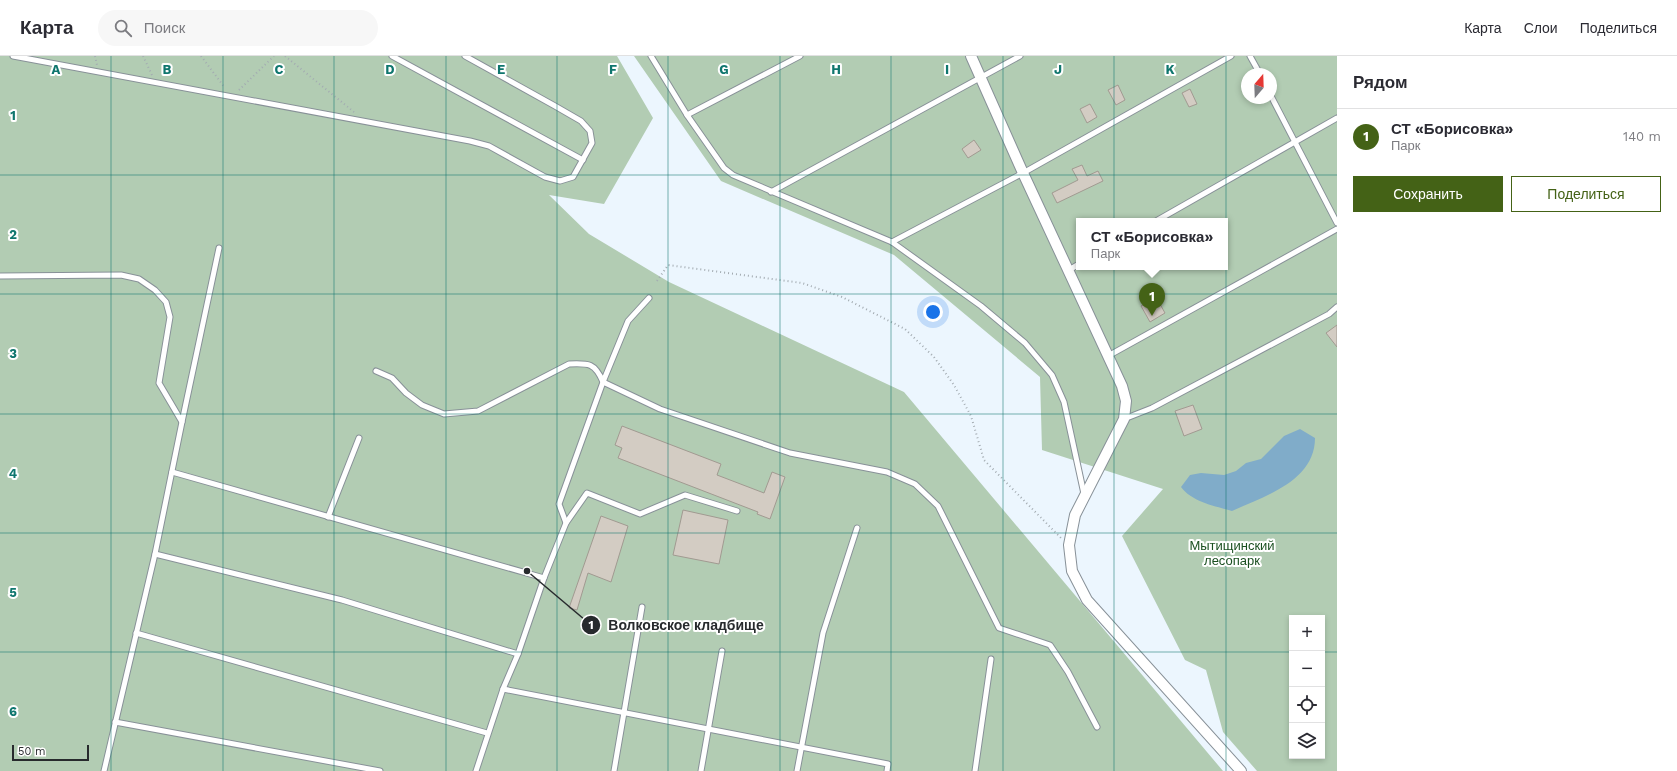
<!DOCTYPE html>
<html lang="ru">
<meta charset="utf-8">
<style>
:root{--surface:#fff;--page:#f7f7f7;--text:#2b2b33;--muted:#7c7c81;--line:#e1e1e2;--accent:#446216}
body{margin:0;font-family:"Work Sans",sans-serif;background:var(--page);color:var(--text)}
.controls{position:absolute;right:12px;bottom:12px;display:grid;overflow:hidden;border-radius:0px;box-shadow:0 2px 6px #0003}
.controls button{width:36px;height:36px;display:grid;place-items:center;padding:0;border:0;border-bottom:1px solid var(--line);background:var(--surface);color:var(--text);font:20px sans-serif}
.compass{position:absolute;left:1241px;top:12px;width:36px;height:36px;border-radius:50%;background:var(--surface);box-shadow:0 2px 6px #0003;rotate:19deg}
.scale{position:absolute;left:12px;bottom:10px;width:77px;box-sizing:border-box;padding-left:4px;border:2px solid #272a2d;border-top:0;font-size:11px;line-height:14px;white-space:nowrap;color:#272a2d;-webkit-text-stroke:3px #fff;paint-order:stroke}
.you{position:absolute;left:933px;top:256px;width:14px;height:14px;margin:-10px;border:3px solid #fff;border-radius:50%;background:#1a73e8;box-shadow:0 0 0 6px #1a73e833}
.badge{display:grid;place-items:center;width:26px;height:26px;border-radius:50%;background:var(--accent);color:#fff;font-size:13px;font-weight:700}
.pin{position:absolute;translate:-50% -33px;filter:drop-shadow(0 1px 2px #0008)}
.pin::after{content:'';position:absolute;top:21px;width:14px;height:12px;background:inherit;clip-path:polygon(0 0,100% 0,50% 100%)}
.popup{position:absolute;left:1076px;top:162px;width:152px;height:52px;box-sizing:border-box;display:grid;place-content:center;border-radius:0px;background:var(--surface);filter:drop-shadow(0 1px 3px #0005);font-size:13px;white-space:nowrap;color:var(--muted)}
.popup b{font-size:15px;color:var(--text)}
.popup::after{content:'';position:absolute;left:50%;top:100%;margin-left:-8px;border:8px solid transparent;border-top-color:var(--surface)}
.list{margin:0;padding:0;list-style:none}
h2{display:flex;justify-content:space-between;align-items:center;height:52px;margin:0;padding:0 16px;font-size:17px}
h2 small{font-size:13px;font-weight:400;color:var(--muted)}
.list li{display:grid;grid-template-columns:26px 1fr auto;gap:12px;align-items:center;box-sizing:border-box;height:56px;padding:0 16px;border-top:1px solid var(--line)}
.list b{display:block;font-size:15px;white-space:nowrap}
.list p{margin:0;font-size:13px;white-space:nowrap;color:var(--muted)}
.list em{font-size:13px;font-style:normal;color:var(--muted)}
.actions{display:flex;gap:8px;padding:12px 16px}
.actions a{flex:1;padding:9px 0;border:1px solid var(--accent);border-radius:0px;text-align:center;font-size:14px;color:var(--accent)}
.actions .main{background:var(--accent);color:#fff}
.icon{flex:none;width:22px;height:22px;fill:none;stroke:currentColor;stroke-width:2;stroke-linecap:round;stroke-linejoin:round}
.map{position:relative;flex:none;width:1337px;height:715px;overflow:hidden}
header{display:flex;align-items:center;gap:24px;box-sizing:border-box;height:56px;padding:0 20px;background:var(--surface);border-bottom:1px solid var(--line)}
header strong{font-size:19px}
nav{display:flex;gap:22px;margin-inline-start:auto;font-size:14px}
.search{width:280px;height:36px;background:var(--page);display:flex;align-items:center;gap:10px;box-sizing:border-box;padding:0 14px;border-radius:22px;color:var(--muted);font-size:15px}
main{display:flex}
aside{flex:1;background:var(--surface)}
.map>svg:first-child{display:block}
.green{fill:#b2ccb3;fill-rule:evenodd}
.water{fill:#80acc9}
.building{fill:#d3ccc3;stroke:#a19a91}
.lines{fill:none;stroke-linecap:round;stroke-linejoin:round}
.lane-casing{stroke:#889198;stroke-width:7}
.street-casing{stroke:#889198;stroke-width:12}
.path{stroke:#a3abb1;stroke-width:2;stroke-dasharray:1 3;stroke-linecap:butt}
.lane{stroke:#fff;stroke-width:5}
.street{stroke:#fff;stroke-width:10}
.grid{fill:none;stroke:#0f766e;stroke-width:1;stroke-opacity:0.55}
.labels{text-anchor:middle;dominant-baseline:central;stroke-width:4;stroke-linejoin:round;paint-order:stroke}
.park-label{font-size:13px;fill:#1a4f20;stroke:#fff}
.grid-label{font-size:13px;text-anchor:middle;font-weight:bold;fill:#0f766e;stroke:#fff;stroke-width:4;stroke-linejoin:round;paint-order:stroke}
.leader{fill:none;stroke:#272a2d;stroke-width:1.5}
.callout-dot{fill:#272a2d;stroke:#fff;stroke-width:1.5}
.mark-label{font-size:12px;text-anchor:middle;font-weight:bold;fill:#fff}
.callout-label{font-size:14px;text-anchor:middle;font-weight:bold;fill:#272a2d;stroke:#fff;stroke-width:4;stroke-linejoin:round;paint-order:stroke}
</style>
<header>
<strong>Карта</strong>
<div class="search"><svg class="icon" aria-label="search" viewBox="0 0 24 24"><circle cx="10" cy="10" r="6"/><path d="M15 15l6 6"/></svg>Поиск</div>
<nav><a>Карта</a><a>Слои</a><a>Поделиться</a></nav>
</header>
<main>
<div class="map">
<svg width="1337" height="715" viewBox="0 0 1337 715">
<rect width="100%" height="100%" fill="#ecf6fe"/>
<g class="green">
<polygon points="0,0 617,0 653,62 604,148 549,139 589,178 669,226 904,336 1223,715 0,715"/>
<path d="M634 0H1337V715H1257L1223 676 1206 614 1185 604 1122 480 1163 433 1042 394 1040 321 894 199 721 125ZM1247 18H1271V42H1247ZM1079 165H1225V211H1079ZM1292 562H1322V700H1292Z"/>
</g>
<path class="water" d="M1300 373 1315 382C1315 425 1265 440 1232 455 1215 450 1192 446 1181 431L1190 419 1201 417 1224 419 1236 415 1246 407 1261 403 1284 380Z"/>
<g class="building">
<polygon points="1118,29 1125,44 1116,49 1108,34"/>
<polygon points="1190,33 1197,48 1189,51 1182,37"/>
<polygon points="1090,48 1097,61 1087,67 1080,53"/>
<polygon points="974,84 981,94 968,102 962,93"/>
<polygon points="1082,109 1087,120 1098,115 1103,125 1057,147 1052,137 1078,124 1072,113"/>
<polygon points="1156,241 1165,257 1150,266 1141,250"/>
<polygon points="1337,269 1337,291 1326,277"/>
<polygon points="1193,349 1202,373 1184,380 1175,355"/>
<polygon points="622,370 721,408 717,419 764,437 772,416 785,421 770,463 757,458 758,456 618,402 622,392 615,389"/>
<polygon points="683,454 728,464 719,508 673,499"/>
<polygon points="601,460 628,470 611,526 588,517 577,554 569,552"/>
</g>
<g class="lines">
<defs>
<g id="lane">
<polyline points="13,0 470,85 489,90 545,121 560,125 573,121 592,87 590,75 581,65 555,50 465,0"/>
<polyline points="392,0 583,104"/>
<polyline points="651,0 687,59 724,112 733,119 892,186 981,250 1025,287 1052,319 1064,346 1084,438"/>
<polyline points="1250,0 1260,18"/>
<polyline points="1271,40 1337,167"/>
<polyline points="687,59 800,0"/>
<polyline points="771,136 1020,0"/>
<polyline points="1156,165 1337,62"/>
<polyline points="892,186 1023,117 1231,0"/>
<polyline points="1069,214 1079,208"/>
<polyline points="0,220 121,219 139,223 155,234 166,246 170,261 159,327 182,366 155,498 104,715"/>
<polyline points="1108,300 1337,173"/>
<path d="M376 315 392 322 406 337 422 349 444 358 478 355 569 308C589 307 595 307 603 326L628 265 649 242"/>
<polyline points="1124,363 1152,352 1329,258 1337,251"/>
<polyline points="182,366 219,192"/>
<polyline points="172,416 544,522"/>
<polyline points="328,461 359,382"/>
<polyline points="566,467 587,437 640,458 685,439 737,455"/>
<polyline points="155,498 342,544 518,598"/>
<polyline points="136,577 487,677"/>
<polyline points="503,633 888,708 887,715"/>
<polyline points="115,666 380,715"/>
<polyline points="476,715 503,633 518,598 544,522 566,467 559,448 603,326 660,353 790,397 887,416 915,428 938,450 999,572 1050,589 1068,616 1097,671"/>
<polyline points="614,715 642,551"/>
<polyline points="701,715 722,595"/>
<polyline points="797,715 823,577 857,472"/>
<polyline points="975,715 991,603"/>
</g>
<polyline id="street" points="971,0 1023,117 1122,330 1126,345 1124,363 1075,459 1069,489 1072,515 1087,544 1241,715"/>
</defs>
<use href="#lane" class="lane-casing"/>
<use href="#street" class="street-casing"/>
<g class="path">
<polyline points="95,0 97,9"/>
<polyline points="143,0 152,19"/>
<polyline points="201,0 225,32"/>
<polyline points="285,0 354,56"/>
<polyline points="239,34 274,0"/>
<polyline points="657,225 668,209 802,227 842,241 905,273 934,301 954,329 971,360 984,404 1061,482"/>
</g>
<use href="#lane" class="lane"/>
<use href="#street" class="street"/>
</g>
<path class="grid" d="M111 0V715M223 0V715M334 0V715M446 0V715M557 0V715M668 0V715M780 0V715M891 0V715M1003 0V715M1114 0V715M1226 0V715M0 119H1337M0 238H1337M0 358H1337M0 477H1337M0 596H1292M1322 596H1337"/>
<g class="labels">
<g class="park-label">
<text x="1232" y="489">Мытищинский<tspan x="1232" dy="15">лесопарк</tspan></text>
</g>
</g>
<g class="grid-label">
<text x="56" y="18">A</text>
<text x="167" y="18">B</text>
<text x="279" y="18">C</text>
<text x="390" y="18">D</text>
<text x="501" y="18">E</text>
<text x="613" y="18">F</text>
<text x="724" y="18">G</text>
<text x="836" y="18">H</text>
<text x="947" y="18">I</text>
<text x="1058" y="18">J</text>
<text x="1170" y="18">K</text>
<text x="13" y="64">1</text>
<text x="13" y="183">2</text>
<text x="13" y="302">3</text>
<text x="13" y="422">4</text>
<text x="13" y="541">5</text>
<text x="13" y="660">6</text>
</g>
<path class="leader" d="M527 515L591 569"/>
<g class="callout-dot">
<circle cx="527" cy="515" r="4"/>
<circle cx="591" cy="569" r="10"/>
</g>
<g class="mark-label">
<text x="591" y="573">1</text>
</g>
<g class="callout-label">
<text x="686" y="574">Волковское кладбище</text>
</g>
</svg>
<div class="controls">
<button>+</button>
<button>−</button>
<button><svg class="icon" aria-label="locate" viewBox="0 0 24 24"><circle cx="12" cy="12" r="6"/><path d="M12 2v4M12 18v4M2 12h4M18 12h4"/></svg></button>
<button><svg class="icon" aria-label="layers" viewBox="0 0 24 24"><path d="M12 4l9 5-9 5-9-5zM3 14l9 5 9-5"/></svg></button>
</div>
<svg class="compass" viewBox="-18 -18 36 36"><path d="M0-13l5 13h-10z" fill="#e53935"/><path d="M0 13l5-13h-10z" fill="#7c7c81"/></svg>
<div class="scale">50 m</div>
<div class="you"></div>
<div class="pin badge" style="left:1152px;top:260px">1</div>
<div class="popup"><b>СТ «Борисовка»</b>Парк</div>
</div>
<aside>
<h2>Рядом<small></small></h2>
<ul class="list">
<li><span class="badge">1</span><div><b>СТ «Борисовка»</b><p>Парк</p></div><em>140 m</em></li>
</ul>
<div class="actions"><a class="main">Сохранить</a><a>Поделиться</a></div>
</aside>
</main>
